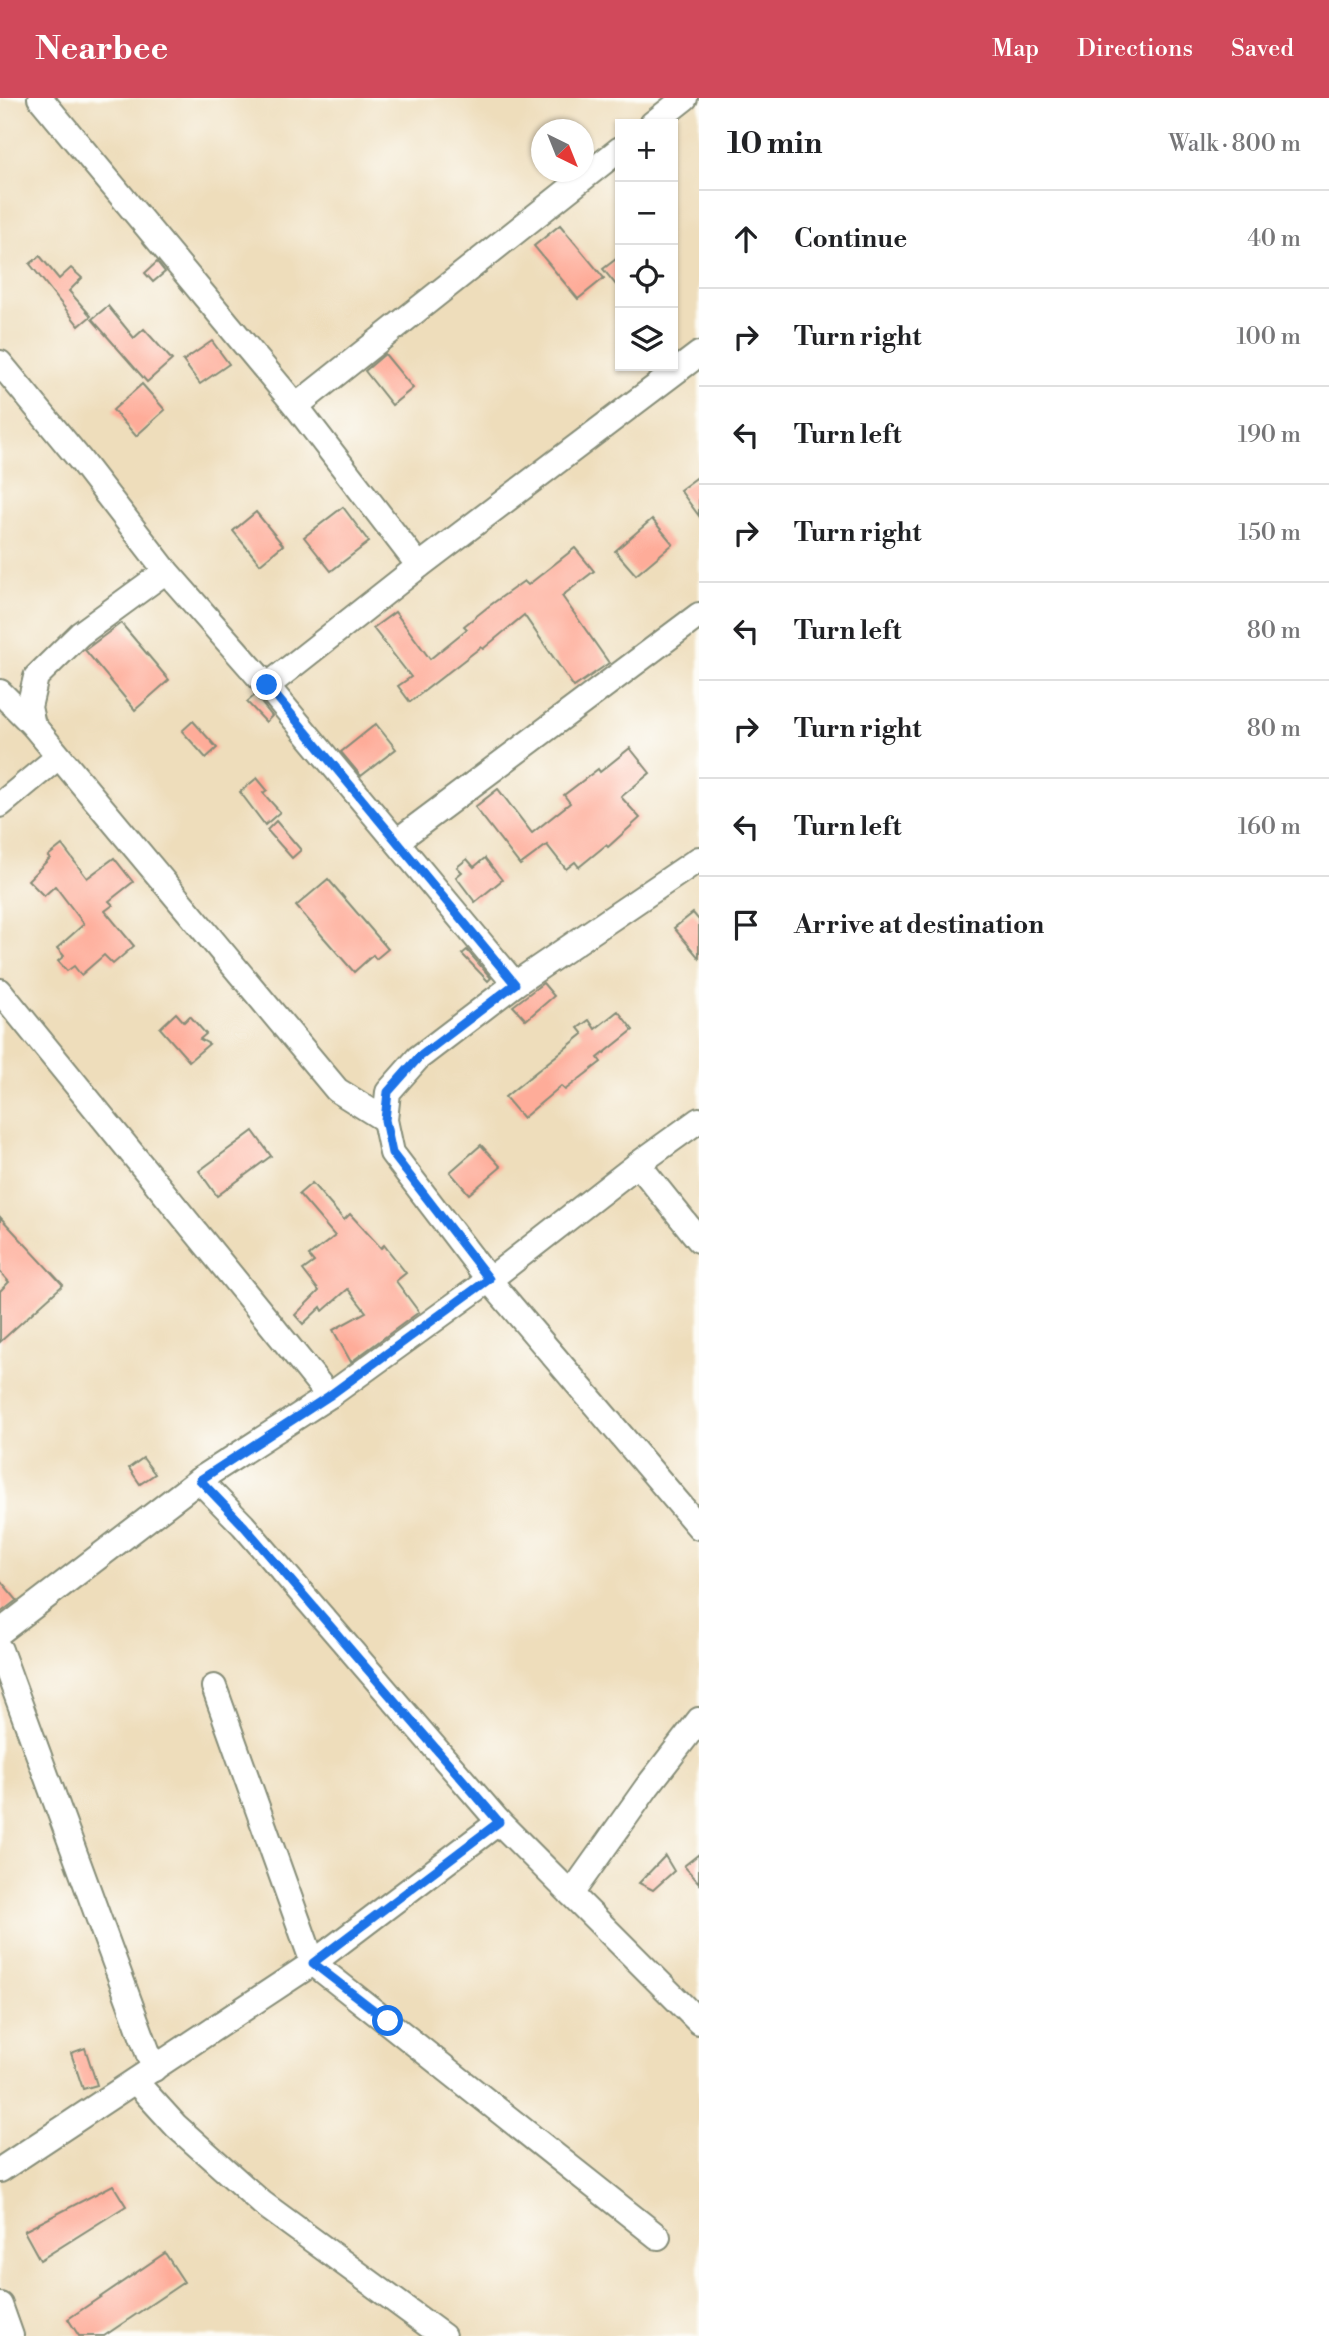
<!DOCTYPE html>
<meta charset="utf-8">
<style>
:root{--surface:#fff;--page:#f6f6f6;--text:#202124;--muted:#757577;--line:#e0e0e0;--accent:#d1495b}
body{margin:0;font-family:"Libre Bodoni",serif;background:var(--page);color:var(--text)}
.controls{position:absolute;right:21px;top:21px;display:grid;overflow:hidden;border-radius:0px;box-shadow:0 2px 5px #0004}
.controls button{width:63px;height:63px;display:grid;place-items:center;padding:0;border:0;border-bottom:2px solid var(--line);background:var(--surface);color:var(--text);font:35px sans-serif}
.compass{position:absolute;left:531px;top:21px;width:63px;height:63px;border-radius:50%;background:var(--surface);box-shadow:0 2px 5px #0004;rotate:137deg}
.stop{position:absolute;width:21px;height:21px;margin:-16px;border:5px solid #1a73e8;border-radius:50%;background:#fff}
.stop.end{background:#1a73e8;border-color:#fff;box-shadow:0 2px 7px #0008}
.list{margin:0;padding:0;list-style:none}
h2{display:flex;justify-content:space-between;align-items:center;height:91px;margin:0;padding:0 28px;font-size:30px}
h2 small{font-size:23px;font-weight:400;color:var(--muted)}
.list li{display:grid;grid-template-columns:46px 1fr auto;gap:21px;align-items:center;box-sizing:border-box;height:98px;padding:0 28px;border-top:2px solid var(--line)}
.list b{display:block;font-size:26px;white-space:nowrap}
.list em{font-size:23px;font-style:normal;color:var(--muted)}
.icon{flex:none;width:38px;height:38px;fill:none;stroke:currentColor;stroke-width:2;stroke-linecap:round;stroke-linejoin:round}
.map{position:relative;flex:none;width:699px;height:2238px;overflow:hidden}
header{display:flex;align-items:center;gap:42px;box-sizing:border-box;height:98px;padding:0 35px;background:var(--accent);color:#fff}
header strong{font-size:33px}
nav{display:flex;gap:38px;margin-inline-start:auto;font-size:24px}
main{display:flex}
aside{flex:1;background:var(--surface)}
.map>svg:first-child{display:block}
.building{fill:#feac99}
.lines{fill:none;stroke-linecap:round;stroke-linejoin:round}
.minor-casing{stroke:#868d78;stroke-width:28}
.minor{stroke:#fff;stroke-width:24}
.route{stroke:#1a73e8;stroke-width:9}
</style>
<header>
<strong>Nearbee</strong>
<nav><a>Map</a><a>Directions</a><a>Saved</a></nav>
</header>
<main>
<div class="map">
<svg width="699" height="2238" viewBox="0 0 699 2238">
<rect width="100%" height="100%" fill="#fdfcf7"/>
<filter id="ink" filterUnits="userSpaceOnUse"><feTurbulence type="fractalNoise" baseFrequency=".0143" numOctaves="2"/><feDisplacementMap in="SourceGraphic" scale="14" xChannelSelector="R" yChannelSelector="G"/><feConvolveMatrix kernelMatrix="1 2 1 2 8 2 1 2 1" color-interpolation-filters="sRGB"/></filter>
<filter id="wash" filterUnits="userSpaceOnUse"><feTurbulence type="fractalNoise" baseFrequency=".00686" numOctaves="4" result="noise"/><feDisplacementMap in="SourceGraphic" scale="28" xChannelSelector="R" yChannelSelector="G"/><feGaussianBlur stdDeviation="1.57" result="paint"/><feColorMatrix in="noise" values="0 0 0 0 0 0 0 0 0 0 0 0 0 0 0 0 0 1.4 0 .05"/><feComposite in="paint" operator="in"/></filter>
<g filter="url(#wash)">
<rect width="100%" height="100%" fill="#edb"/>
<g id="blocks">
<g class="building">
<polygon points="560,127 604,180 578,201 534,148"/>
<polygon points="40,158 59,181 71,170 82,180 69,193 91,218 79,228 30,166"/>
<polygon points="620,158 620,192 603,171"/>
<polygon points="157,164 165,174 153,184 145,175"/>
<polygon points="108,208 134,240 144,231 172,262 147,284 92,221"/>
<polygon points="212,243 229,266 200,286 183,263"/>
<polygon points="385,256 413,290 392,307 365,273"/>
<polygon points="142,286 165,312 136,338 113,312"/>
<polygon points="699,378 699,418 680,392"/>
<polygon points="343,409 369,444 331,473 304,439"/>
<polygon points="256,414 283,447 260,466 233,433"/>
<polygon points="652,421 673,446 636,477 615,453"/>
<polygon points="575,450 594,473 562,498 609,565 574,589 524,517 483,551 481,549 410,604 398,588 411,579 373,530 395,514 430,561 467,531 464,528 489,508 524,483 528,487"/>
<polygon points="121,525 169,582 135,612 85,552"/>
<polygon points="255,597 272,618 266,624 247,604"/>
<polygon points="193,623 217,650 206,660 182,633"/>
<polygon points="376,626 396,651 361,678 341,654"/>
<polygon points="630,650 650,675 621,699 640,720 608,749 606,747 579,769 575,764 566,771 547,747 520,767 475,709 498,691 532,735 570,705 564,697 598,671 600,674"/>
<polygon points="257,680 267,692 263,695 280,714 265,727 240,694"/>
<polygon points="276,723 301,752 292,760 267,732"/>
<polygon points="62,747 87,780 114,760 133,784 109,803 113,807 105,813 134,848 113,866 104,857 81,877 74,868 67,873 58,863 64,858 57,850 84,826 55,788 44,798 28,782 50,760 48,758"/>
<polygon points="485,760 502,782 475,804 456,779 462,774 457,769 467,761 474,769"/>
<polygon points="328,781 388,851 376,861 373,857 354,874 296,808"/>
<polygon points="693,815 699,822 699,860 674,830"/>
<polygon points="467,852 491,880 488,883 462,856"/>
<polygon points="543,885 554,898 526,922 513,908"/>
<polygon points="618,913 633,932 598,960 601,964 565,992 561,988 523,1020 505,999 583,936 578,930 589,922 595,931"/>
<polygon points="176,915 184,924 190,918 206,936 200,941 209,946 189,963 160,930"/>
<polygon points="253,1033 271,1058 217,1098 199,1073"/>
<polygon points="481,1047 501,1069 469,1096 450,1074"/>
<polygon points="312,1085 344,1122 350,1116 381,1150 384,1147 406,1175 396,1183 419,1214 351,1264 333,1232 366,1214 348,1191 323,1213 321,1209 303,1226 295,1217 319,1193 303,1172 314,1164 309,1158 335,1138 299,1096"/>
<polygon points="0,1119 63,1187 0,1244 0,1193 9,1184 0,1174"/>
<polygon points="143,1360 155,1376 140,1386 129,1370"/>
<polygon points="0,1482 17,1502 0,1515"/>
<polygon points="699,1756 699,1785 684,1768"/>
<polygon points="665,1758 674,1773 653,1792 639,1785"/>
<polygon points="85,1950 97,1987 83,1991 71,1955"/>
<polygon points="113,2087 126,2108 40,2162 24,2133"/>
<polygon points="165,2155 184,2184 104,2238 79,2238 68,2221"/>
</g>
</g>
</g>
<g filter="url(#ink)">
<use href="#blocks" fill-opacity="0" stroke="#868d78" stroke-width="2"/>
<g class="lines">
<defs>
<g id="minor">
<polyline points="40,0 296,308 419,468"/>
<polyline points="652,26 685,0"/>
<polyline points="0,265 81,363 166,473 267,588 515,886"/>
<polyline points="296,308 620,51"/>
<polyline points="267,588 419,468 699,256"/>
<polyline points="0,594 33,627 337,992 385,1022"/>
<polyline points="33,627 29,609 36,579 80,536 166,473"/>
<polyline points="0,707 58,659"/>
<polyline points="397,743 699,517"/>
<polyline points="699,761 515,886 418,960 388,994 385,1022 392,1055 489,1182 699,1429"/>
<polyline points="0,893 329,1298"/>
<polyline points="638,1066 699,1142"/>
<polyline points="199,1382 243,1427 499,1724 699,1924"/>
<polyline points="0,1534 199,1382 329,1298 489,1182 638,1066 699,1022"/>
<polyline points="0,1552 154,1971"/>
<polyline points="214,1589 313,1865 658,2139"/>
<polyline points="571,1796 647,1689 699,1622"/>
<polyline points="135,1983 176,2028 262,2105 443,2238"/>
<polyline points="0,2072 313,1865 499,1724"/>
<polyline points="0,2207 11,2238"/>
</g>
</defs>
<use href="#minor" class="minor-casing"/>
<use href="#minor" class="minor"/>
</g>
</g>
<g class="lines" filter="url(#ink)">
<polyline class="route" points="267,587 515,886 418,960 388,994 385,1022 392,1055 489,1181 329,1298 200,1382 243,1427 499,1724 313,1865 388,1923"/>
</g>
</svg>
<div class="controls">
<button>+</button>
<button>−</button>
<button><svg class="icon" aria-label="locate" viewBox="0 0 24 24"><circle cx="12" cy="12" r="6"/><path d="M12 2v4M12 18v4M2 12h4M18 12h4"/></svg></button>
<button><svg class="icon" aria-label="layers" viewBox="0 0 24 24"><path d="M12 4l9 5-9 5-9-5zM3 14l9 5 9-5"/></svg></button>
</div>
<svg class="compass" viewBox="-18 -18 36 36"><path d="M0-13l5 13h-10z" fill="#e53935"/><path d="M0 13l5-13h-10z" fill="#757577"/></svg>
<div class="stop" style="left:388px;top:1923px"></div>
<div class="stop end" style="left:267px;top:587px"></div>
</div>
<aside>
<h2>10 min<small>Walk · 800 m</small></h2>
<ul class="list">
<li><svg class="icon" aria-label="ahead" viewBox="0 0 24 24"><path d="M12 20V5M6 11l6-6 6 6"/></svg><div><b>Continue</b></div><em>40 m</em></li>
<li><svg class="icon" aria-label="right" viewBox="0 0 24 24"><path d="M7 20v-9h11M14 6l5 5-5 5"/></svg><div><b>Turn right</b></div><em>100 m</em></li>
<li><svg class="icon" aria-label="left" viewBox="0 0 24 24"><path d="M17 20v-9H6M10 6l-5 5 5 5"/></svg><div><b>Turn left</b></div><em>190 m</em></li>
<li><svg class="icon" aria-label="right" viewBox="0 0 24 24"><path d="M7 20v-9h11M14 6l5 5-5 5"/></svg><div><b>Turn right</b></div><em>150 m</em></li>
<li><svg class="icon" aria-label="left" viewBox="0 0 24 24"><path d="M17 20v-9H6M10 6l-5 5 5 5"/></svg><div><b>Turn left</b></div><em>80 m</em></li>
<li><svg class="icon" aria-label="right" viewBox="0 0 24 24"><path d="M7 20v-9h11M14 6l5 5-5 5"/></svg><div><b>Turn right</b></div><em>80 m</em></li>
<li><svg class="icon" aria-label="left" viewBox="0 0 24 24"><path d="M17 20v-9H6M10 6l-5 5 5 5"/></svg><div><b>Turn left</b></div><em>160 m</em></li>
<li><svg class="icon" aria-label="arrive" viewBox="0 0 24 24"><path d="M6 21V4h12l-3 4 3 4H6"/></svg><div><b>Arrive at destination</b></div></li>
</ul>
</aside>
</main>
